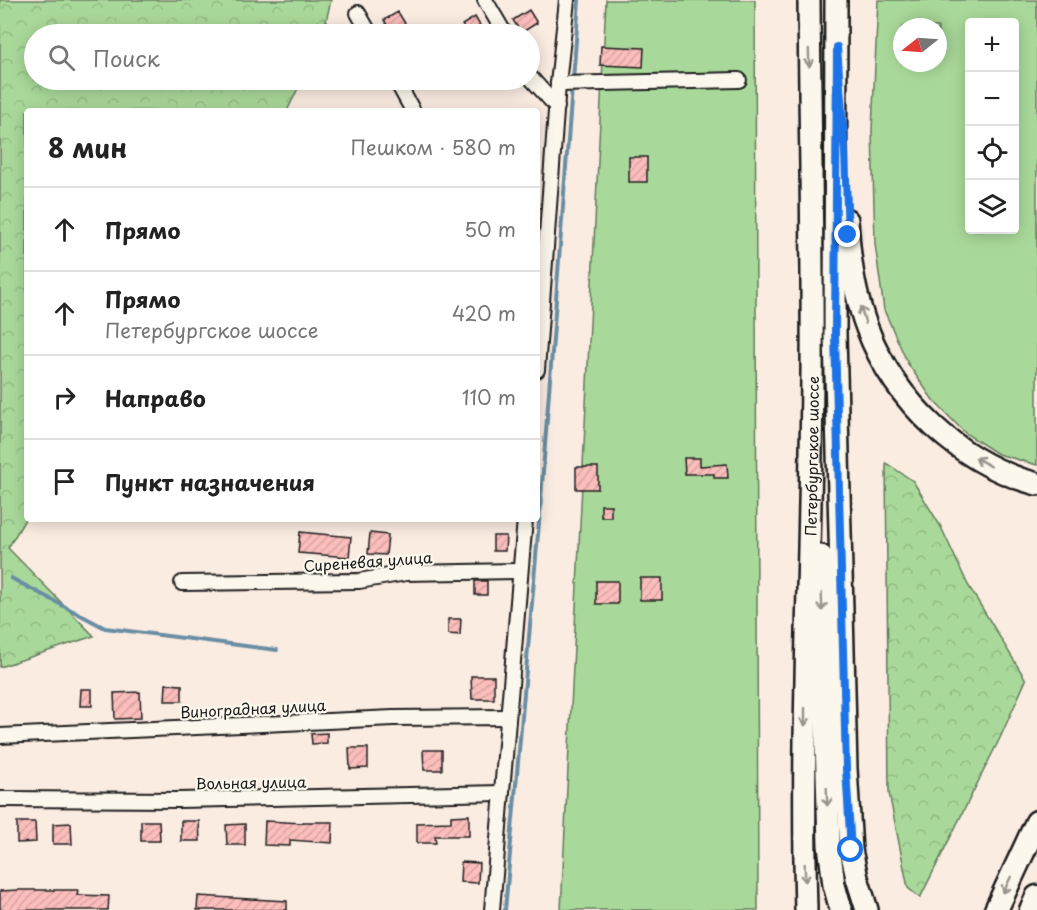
<!DOCTYPE html>
<html lang="ru">
<meta charset="utf-8">
<style>
:root{--surface:#fff;--page:#f2f2f2;--text:#222;--muted:#767676;--line:#e0e0e0}
body{margin:0;font-family:"Playpen Sans",sans-serif;background:var(--page);color:var(--text)}
.controls{position:absolute;right:18px;top:18px;display:grid;overflow:hidden;border-radius:6px;box-shadow:0 3px 15px #0003}
.controls button{width:54px;height:54px;display:grid;place-items:center;padding:0;border:0;border-bottom:2px solid var(--line);background:var(--surface);color:var(--text);font:30px sans-serif}
.compass{position:absolute;left:893px;top:18px;width:54px;height:54px;border-radius:50%;background:var(--surface);box-shadow:0 3px 15px #0003;rotate:253deg}
.stop{position:absolute;width:18px;height:18px;margin:-14px;border:4px solid #1a73e8;border-radius:50%;background:#fff}
.stop.end{background:#1a73e8;border-color:#fff;box-shadow:0 2px 6px #0008}
.list{margin:0;padding:0;list-style:none}
h2{display:flex;justify-content:space-between;align-items:center;height:78px;margin:0;padding:0 24px;font-size:26px}
h2 small{font-size:20px;font-weight:400;color:var(--muted)}
.list li{display:grid;grid-template-columns:39px 1fr auto;gap:18px;align-items:center;box-sizing:border-box;height:84px;padding:0 24px;border-top:2px solid var(--line)}
.list b{display:block;font-size:22px;white-space:nowrap}
.list p{margin:0;font-size:20px;white-space:nowrap;color:var(--muted)}
.list em{font-size:20px;font-style:normal;color:var(--muted)}
.icon{flex:none;width:33px;height:33px;fill:none;stroke:currentColor;stroke-width:2;stroke-linecap:round;stroke-linejoin:round}
.map{position:relative;flex:none;width:1037px;height:910px;overflow:hidden}
.search{position:absolute;background:var(--surface);box-shadow:0 3px 15px #0003;left:24px;top:24px;width:516px;height:66px;display:flex;align-items:center;gap:15px;box-sizing:border-box;padding:0 21px;border-radius:33px;color:var(--muted);font-size:22px}
.panel{position:absolute;background:var(--surface);box-shadow:0 3px 15px #0003;left:24px;top:108px;width:516px;height:414px;border-radius:6px}
.map>svg:first-child{display:block}
.green{fill:#a9d99a;stroke:#627a5b;stroke-width:1.5;fill-rule:evenodd}
.forest{fill:url(#forest-crowns);stroke:#627a5b;stroke-width:1.5}
.lines{fill:none;stroke-linecap:round;stroke-linejoin:round}
.stream{stroke:#698ea3;stroke-width:4}
.building{fill:url(#building-hatch);stroke:#1c1c1c;stroke-width:1.5}
.minor-casing{stroke:#1c1c1c;stroke-width:18}
.primary-casing{stroke:#1c1c1c;stroke-width:26}
.trunk-casing{stroke:#1c1c1c;stroke-width:27}
.minor{stroke:#fbf7ec;stroke-width:14}
.primary{stroke:#fbf7ec;stroke-width:21}
.trunk{stroke:#fbf7ec;stroke-width:22}
.oneway{stroke:#97948e}
.route{stroke:#1a73e8;stroke-width:8}
.labels{text-anchor:middle;dominant-baseline:central;stroke-width:4.5;stroke-linejoin:round;paint-order:stroke}
.street-label{font-size:15px;fill:#1c1c1c;stroke:#fbf7ec}
</style>
<div class="map">
<svg width="1037" height="910" viewBox="0 0 1037 910">
<defs>
<pattern id="forest-crowns" width="20" height="18" patternUnits="userSpaceOnUse" patternTransform="scale(1.5)"><rect width="20" height="18" fill="#a9d99a"/><path d="M2 6a3 3 0 1 1 6 0M12 15a3 3 0 1 1 6 0" fill="none" stroke="#91ba84"/></pattern>
<pattern id="building-hatch" width="6" height="6" patternUnits="userSpaceOnUse" patternTransform="scale(1.5)"><rect width="6" height="6" fill="#fbbebc"/><path d="M-1 1l2-2M0 6l6-6M5 7l2-2" fill="none" stroke="#d7a3a1"/></pattern>
</defs>
<rect width="100%" height="100%" fill="#fbece2"/>
<filter id="ink" filterUnits="userSpaceOnUse"><feTurbulence type="fractalNoise" baseFrequency=".0167" numOctaves="2"/><feDisplacementMap in="SourceGraphic" scale="12" xChannelSelector="R" yChannelSelector="G"/><feConvolveMatrix kernelMatrix="1 2 1 2 8 2 1 2 1" color-interpolation-filters="sRGB"/></filter>
<g filter="url(#ink)">
<g class="green">
<polygon points="606,0 755,0 758,910 561,910"/>
<path d="M878 0H1037V465L998 454 965 433 933 400 908 364 884 310 875 244 872 130ZM970 22H1014V230H970ZM902 27H938V63H902Z"/>
</g>
<g class="forest">
<polygon points="0,0 331,0 323,34 34,34 34,80 302,80 287,111 27,111 27,516 8,548 94,636 0,667"/>
<polygon points="886,463 913,481 941,527 968,585 1026,680 1000,738 920,898 908,888 889,793"/>
</g>
<g class="lines">
<g class="stream">
<polyline points="573,80 579,0"/>
<polyline points="11,578 105,628 277,650"/>
<polyline points="505,910 540,511 572,87"/>
</g>
</g>
<g class="building">
<polygon points="529,10 537,23 521,33 513,20"/>
<polygon points="398,12 406,25 392,33 384,20"/>
<polygon points="475,17 485,34 468,34 462,25"/>
<polygon points="601,46 644,48 643,67 600,65"/>
<rect x="629" y="157" width="18" height="25"/>
<polygon points="684,458 700,458 700,466 727,464 728,478 714,478 714,474 685,474"/>
<rect x="576" y="467" width="22" height="22"/>
<rect x="601" y="505" width="10" height="12"/>
<polygon points="300,532 351,537 349,557 298,553"/>
<polygon points="370,533 388,535 386,555 368,554"/>
<polygon points="493,536 506,536 505,551 493,551"/>
<rect x="640" y="578" width="22" height="22"/>
<rect x="475" y="581" width="12" height="14"/>
<rect x="596" y="581" width="22" height="23"/>
<polygon points="448,619 461,619 460,635 448,634"/>
<polygon points="471,676 494,676 494,699 472,699"/>
<polygon points="166,684 182,685 182,701 165,701"/>
<polygon points="81,689 92,689 92,706 80,706"/>
<polygon points="140,692 141,718 115,719 114,693"/>
<polygon points="327,733 327,743 312,744 311,734"/>
<polygon points="349,748 368,748 368,768 350,769"/>
<polygon points="423,750 442,750 442,770 424,770"/>
<polygon points="469,815 469,836 435,836 436,843 417,843 417,823 451,822 451,816"/>
<polygon points="141,821 159,821 160,841 141,841"/>
<polygon points="181,821 199,821 200,841 181,841"/>
<polygon points="265,821 303,823 303,822 333,822 332,843 290,840 290,846 264,845"/>
<polygon points="17,822 35,822 36,842 17,843"/>
<polygon points="71,823 72,844 53,844 53,824"/>
<polygon points="245,824 245,845 227,845 226,825"/>
<polygon points="461,862 479,863 478,883 460,882"/>
<polygon points="19,890 78,890 77,895 109,896 108,910 0,910 0,891"/>
<polygon points="198,896 287,901 287,910 197,910"/>
</g>
<g class="lines">
<defs>
<g id="minor">
<polyline points="485,0 505,34"/>
<polyline points="358,13 370,34"/>
<polyline points="530,77 557,107"/>
<polyline points="396,80 413,111"/>
<polyline points="558,84 739,80"/>
<polyline points="537,370 558,84 567,0"/>
<polyline points="182,583 359,581 406,573 520,571"/>
<polyline points="0,736 393,718 508,717"/>
<polyline points="0,799 179,800 502,793"/>
<polyline points="492,910 525,519"/>
</g>
<g id="primary">
<polyline points="836,0 835,334 846,769 851,850 857,878 867,910"/>
<path d="M847 220C849 256 854 294 867 328 895 402 960 464 1037 484"/>
<polyline points="821,556 829,845 834,885 841,910"/>
<path id="s1" d="M806 910C801 731 811 553 812 375 813 250 810 125 809 0"/>
</g>
<g id="trunk">
<polyline points="996,910 1037,822"/>
<polyline points="1031,910 1037,897"/>
</g>
</defs>
<use href="#minor" class="minor-casing"/>
<use href="#primary" class="primary-casing"/>
<use href="#trunk" class="trunk-casing"/>
<use href="#minor" class="minor"/>
<use href="#primary" class="primary"/>
<use href="#trunk" class="trunk"/>
</g>
<defs><path id="oneway-shaft" d="M-6 0H5M1.5-3L5.5 0L1.5 3" fill="none" stroke-width="1.6" stroke-linecap="round" stroke-linejoin="round" transform="scale(1.5)"/></defs>
<g class="oneway">
<use href="#oneway-shaft" transform="translate(809 58) rotate(89)"/>
<use href="#oneway-shaft" transform="translate(863 315) rotate(-107)"/>
<use href="#oneway-shaft" transform="translate(983 462) rotate(-151)"/>
<use href="#oneway-shaft" transform="translate(822 602) rotate(88)"/>
<use href="#oneway-shaft" transform="translate(805 717) rotate(90)"/>
<use href="#oneway-shaft" transform="translate(827 797) rotate(88)"/>
<use href="#oneway-shaft" transform="translate(805 873) rotate(88)"/>
<use href="#oneway-shaft" transform="translate(1007 885) rotate(115)"/>
</g>
</g>
<g class="lines" filter="url(#ink)">
<polyline class="route" points="848,235 845,152 837,47 835,334 846,769 851,850"/>
</g>
<g class="labels">
<g class="street-label">
<text stroke="none"><textPath href="#s1" startOffset="454">Петербургское шоссе</textPath></text>
<text transform="translate(368 561) rotate(-4)">Сиреневая улица</text>
<text transform="translate(253 708) rotate(-3)">Виноградная улица</text>
<text transform="translate(251 782) rotate(-1)">Вольная улица</text>
</g>
</g>
</svg>
<div class="controls">
<button>+</button>
<button>−</button>
<button><svg class="icon" aria-label="locate" viewBox="0 0 24 24"><circle cx="12" cy="12" r="6"/><path d="M12 2v4M12 18v4M2 12h4M18 12h4"/></svg></button>
<button><svg class="icon" aria-label="layers" viewBox="0 0 24 24"><path d="M12 4l9 5-9 5-9-5zM3 14l9 5 9-5"/></svg></button>
</div>
<svg class="compass" viewBox="-18 -18 36 36"><path d="M0-13l5 13h-10z" fill="#e53935"/><path d="M0 13l5-13h-10z" fill="#767676"/></svg>
<div class="stop" style="left:851px;top:850px"></div>
<div class="stop end" style="left:848px;top:235px"></div>
<div class="search"><svg class="icon" aria-label="search" viewBox="0 0 24 24"><circle cx="10" cy="10" r="6"/><path d="M15 15l6 6"/></svg>Поиск</div>
<section class="panel">
<h2>8 мин<small>Пешком · 580 m</small></h2>
<ul class="list">
<li><svg class="icon" aria-label="ahead" viewBox="0 0 24 24"><path d="M12 20V5M6 11l6-6 6 6"/></svg><div><b>Прямо</b></div><em>50 m</em></li>
<li><svg class="icon" aria-label="ahead" viewBox="0 0 24 24"><path d="M12 20V5M6 11l6-6 6 6"/></svg><div><b>Прямо</b><p>Петербургское шоссе</p></div><em>420 m</em></li>
<li><svg class="icon" aria-label="right" viewBox="0 0 24 24"><path d="M7 20v-9h11M14 6l5 5-5 5"/></svg><div><b>Направо</b></div><em>110 m</em></li>
<li><svg class="icon" aria-label="arrive" viewBox="0 0 24 24"><path d="M6 21V4h12l-3 4 3 4H6"/></svg><div><b>Пункт назначения</b></div></li>
</ul>
</section>
</div>
